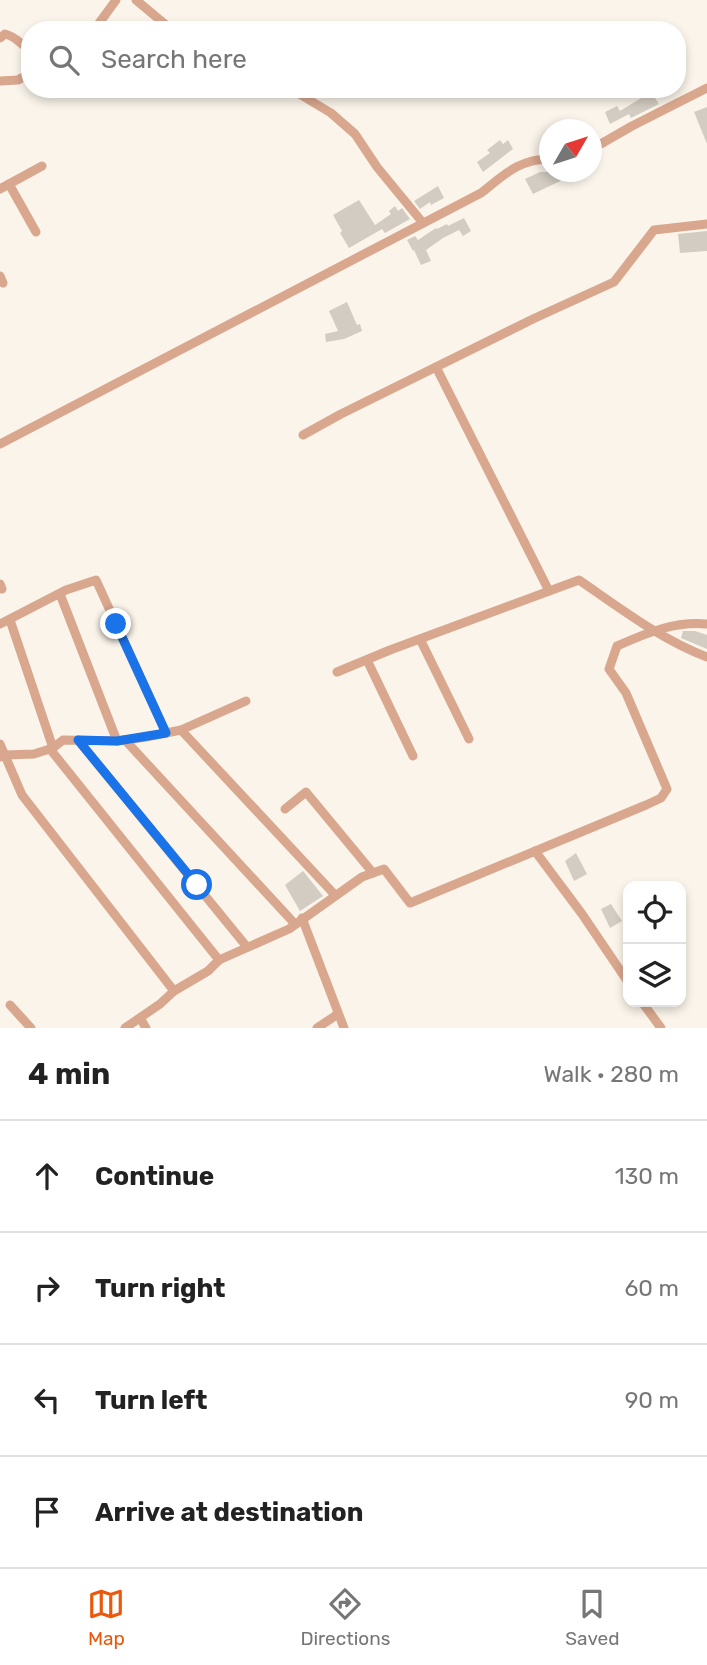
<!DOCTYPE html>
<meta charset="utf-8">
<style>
:root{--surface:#fff;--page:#f6f6f6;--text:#222;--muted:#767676;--line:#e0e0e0;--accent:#ea580c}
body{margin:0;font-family:Rubik,sans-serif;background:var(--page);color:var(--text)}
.controls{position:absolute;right:21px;bottom:21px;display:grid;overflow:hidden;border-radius:14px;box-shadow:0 4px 10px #0003}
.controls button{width:63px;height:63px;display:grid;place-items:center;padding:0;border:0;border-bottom:2px solid var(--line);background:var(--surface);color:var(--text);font:35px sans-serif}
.compass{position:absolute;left:539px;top:119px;width:63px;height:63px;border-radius:50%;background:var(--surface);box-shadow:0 4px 10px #0003;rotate:51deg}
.stop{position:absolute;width:21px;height:21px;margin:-16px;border:5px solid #1a73e8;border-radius:50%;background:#fff}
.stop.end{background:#1a73e8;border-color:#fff;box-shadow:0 2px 7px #0008}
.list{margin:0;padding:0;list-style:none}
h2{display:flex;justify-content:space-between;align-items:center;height:91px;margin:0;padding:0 28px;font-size:30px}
h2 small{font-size:23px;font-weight:400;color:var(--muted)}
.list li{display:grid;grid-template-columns:46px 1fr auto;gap:21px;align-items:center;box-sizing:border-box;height:112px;padding:0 28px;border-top:2px solid var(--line)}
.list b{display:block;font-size:26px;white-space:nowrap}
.list em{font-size:23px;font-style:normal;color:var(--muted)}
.icon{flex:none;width:38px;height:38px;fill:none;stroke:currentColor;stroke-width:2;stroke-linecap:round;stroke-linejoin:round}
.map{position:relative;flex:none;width:707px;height:1028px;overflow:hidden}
.search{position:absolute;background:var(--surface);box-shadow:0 4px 10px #0003;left:21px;right:21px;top:21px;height:77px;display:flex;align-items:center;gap:18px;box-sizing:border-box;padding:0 24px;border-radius:28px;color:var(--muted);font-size:26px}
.sheet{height:539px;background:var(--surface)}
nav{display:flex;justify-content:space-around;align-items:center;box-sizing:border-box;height:98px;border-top:2px solid var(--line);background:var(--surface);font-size:19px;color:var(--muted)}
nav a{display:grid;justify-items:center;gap:4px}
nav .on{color:var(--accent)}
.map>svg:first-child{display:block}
.building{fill:#d3ccc2}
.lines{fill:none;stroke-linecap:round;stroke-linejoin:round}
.minor{stroke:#d9a78e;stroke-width:9}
.route{stroke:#1a73e8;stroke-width:9}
</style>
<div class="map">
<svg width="707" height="1028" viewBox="0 0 707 1028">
<rect width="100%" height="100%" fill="#faf4ea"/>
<g class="building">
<polygon points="651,92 659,104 631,118 629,114 610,124 605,112 617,106 620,111"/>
<polygon points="707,107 707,144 694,112"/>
<polygon points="500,140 503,144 508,140 513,149 483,172 477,162 490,153 487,150"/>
<polygon points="540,172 579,172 533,194 525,179"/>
<polygon points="438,186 444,198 431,205 430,202 420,209 414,201"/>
<polygon points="359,200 375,225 391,214 389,211 395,206 398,211 402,208 410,219 385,233 382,229 349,248 340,233 342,231 333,215"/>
<polygon points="464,218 471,231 463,236 459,230 443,238 426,250 431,261 421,265 414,250 413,251 407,240 415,236 418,240 436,228 437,229 447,224 448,226"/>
<polygon points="707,231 707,251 680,253 678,234"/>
<polygon points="347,302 357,325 360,324 362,331 344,339 326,342 325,334 338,331 329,311"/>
<polygon points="683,631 695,631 707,635 707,649 681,638"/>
<polygon points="576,853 587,874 574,881 565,861"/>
<polygon points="303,871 323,896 300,911 285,885"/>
<polygon points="611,904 622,921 610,928 601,909"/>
</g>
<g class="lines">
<g class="minor">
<polyline points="136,0 172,30"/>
<polyline points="94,30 116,0"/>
<path d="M0 38 5 34C17 37 20 44 30 50"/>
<polyline points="0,81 18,80 30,73"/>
<polyline points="291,89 331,113 355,134 377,167 423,223"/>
<polyline points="592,149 632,126 707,88"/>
<polyline points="9,184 36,232"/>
<polyline points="0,189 42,166"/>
<polyline points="0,276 3,283"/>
<polyline points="436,367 549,591"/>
<polyline points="303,435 341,414 535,318 614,282 654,230 707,224"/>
<path d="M0 444 481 193C504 175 519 159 550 159"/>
<polyline points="0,584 2,589"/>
<polyline points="60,594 117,741"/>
<polyline points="10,620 53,748"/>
<polyline points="0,624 66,590 96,580 166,733"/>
<polyline points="420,639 469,739"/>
<polyline points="367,660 413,756"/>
<path d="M337 672 390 650 579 580C620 608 660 639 707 657"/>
<polyline points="181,730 335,895"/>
<polyline points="78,740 247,947"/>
<polyline points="125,740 295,924"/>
<polyline points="0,744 22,795 174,991"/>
<polyline points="50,749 219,960"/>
<polyline points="0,757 5,755 34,754 53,748 63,740 117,741 146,737 181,730 246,701"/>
<polyline points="285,809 306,792 373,873"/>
<polyline points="535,851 582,914 628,982"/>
<polyline points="302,918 344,1028"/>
<polyline points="642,1002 661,1028"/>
<polyline points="10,1005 31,1028"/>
<polyline points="140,1018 146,1028"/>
<path d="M125 1028 160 1004 174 991 208 971 219 960 289 929 362 877 384 869 410 903 646 805 661 798 667 789 626 693 609 669 617 646C647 633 674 621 707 624"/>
<polyline points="317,1028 338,1014"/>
</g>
</g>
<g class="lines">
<polyline class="route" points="116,624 166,733 117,741 78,740 197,885"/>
</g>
</svg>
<div class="controls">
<button><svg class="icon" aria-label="locate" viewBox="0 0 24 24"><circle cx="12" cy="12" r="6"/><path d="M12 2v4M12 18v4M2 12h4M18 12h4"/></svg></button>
<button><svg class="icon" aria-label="layers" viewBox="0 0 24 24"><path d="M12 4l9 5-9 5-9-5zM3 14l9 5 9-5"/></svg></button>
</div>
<svg class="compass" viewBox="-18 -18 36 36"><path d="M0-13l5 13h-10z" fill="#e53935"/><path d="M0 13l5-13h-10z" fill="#767676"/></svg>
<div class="stop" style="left:197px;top:885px"></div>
<div class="stop end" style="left:116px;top:624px"></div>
<div class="search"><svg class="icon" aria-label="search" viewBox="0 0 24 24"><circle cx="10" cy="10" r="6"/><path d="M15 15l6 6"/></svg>Search here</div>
</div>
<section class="sheet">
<h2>4 min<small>Walk · 280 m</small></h2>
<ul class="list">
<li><svg class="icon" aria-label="ahead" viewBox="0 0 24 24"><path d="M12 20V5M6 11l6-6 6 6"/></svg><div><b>Continue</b></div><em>130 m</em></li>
<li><svg class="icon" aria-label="right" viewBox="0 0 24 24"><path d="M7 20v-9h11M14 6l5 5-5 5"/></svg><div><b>Turn right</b></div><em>60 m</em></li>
<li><svg class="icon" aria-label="left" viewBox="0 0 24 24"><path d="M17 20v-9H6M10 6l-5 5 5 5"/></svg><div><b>Turn left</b></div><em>90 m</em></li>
<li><svg class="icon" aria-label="arrive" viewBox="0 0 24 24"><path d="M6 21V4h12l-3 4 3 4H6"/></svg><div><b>Arrive at destination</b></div></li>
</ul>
</section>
<nav>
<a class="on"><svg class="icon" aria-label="map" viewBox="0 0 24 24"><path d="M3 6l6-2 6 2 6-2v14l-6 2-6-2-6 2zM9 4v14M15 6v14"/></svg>Map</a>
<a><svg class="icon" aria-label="directions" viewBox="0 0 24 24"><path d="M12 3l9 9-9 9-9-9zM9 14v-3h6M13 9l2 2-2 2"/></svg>Directions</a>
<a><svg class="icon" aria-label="saved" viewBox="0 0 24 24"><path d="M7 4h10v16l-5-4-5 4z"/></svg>Saved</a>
</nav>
